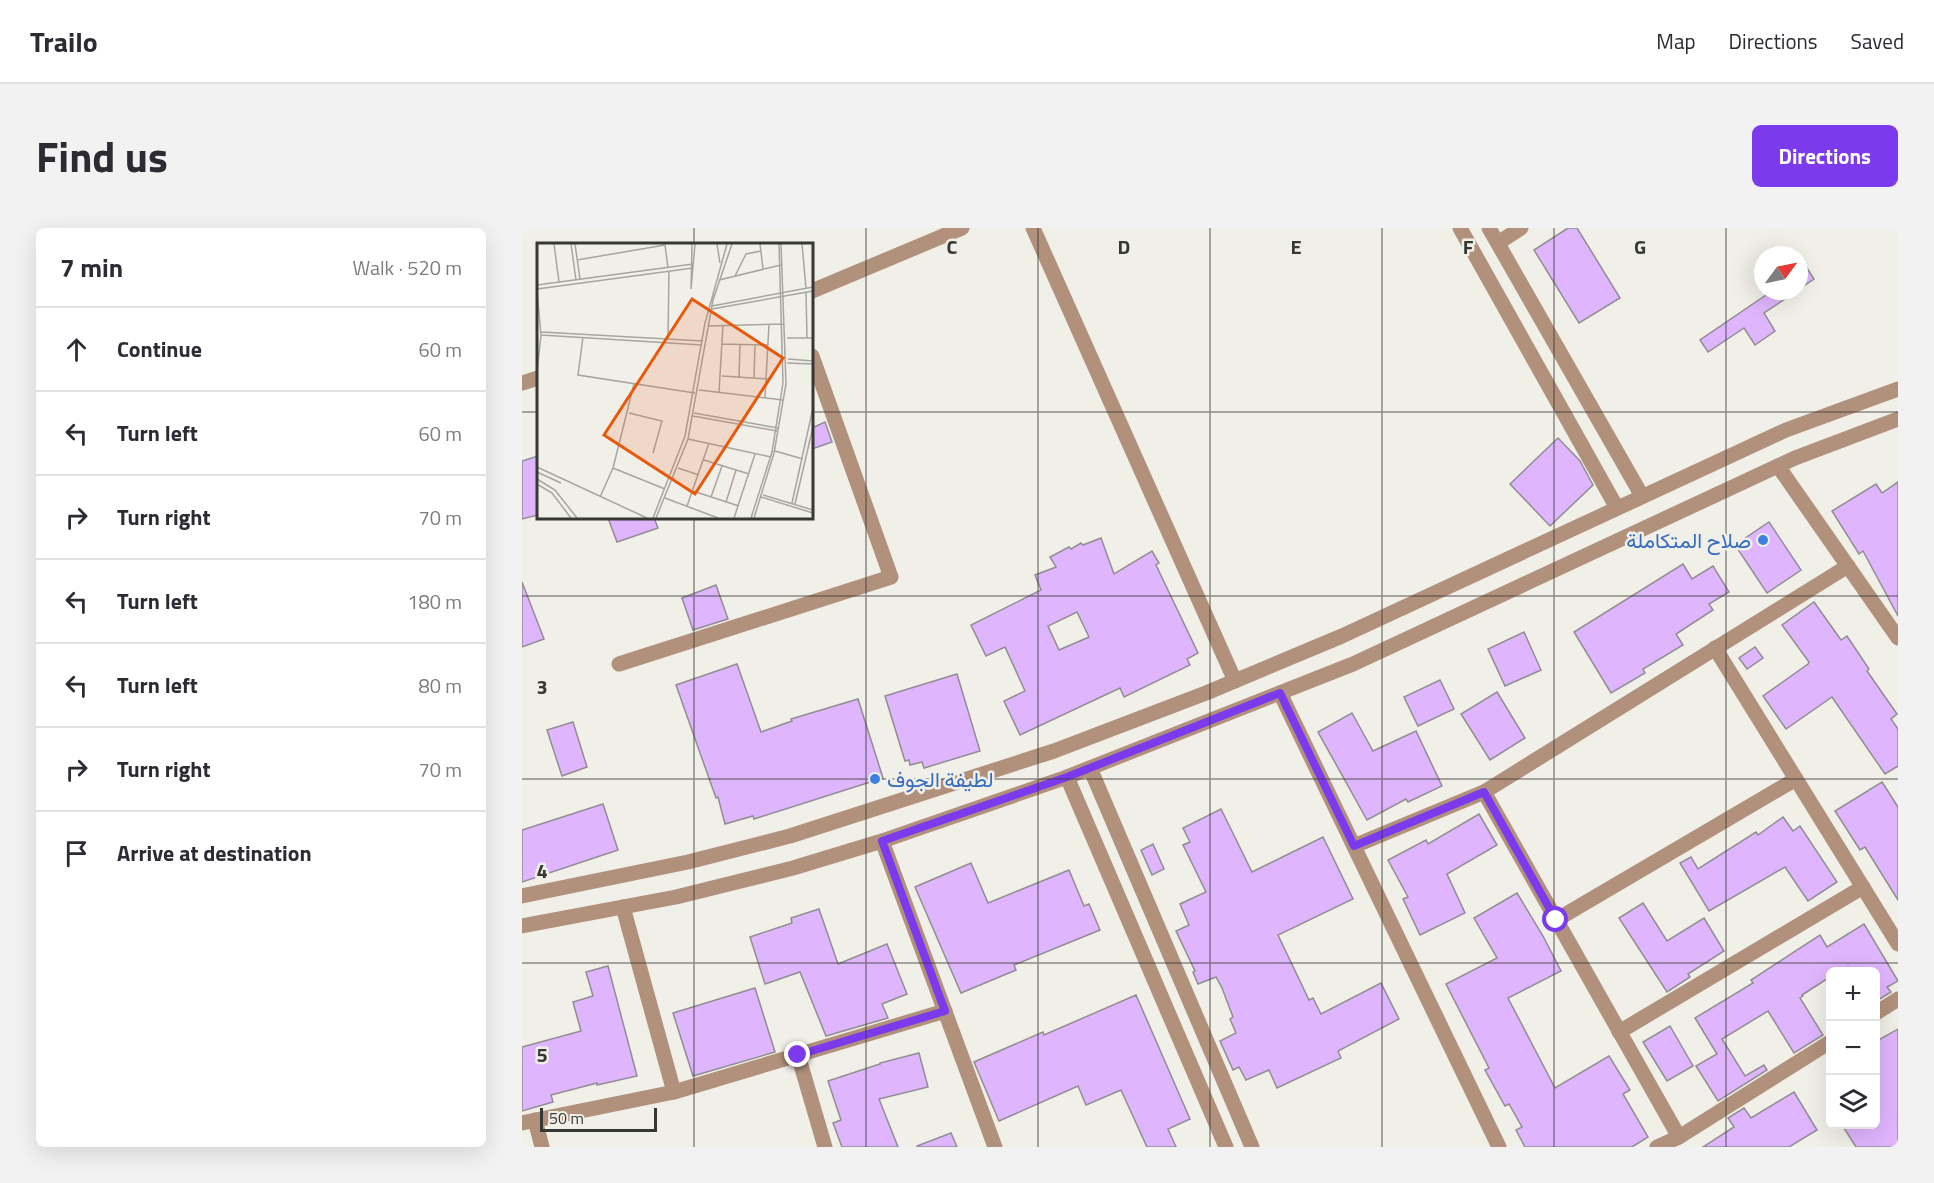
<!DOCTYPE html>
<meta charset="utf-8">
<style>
:root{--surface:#fff;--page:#f2f2f3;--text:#2b2b33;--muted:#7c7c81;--line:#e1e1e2;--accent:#7c3aed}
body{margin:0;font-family:"Titillium Web",Vazirmatn,sans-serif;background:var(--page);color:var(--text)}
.controls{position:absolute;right:18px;bottom:18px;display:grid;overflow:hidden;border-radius:9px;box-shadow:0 6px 24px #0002}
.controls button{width:54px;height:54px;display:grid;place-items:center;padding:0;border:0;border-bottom:2px solid var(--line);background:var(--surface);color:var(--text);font:30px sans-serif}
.compass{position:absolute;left:1232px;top:18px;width:54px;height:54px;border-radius:50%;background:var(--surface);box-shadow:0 6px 24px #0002;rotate:57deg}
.scale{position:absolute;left:18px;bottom:15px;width:117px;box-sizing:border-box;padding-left:6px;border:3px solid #373734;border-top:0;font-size:16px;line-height:21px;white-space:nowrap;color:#373734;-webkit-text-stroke:4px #f0efe8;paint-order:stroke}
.stop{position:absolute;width:18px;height:18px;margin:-14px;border:4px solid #7c3aed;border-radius:50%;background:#fff}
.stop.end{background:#7c3aed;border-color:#fff;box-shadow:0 2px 6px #0008}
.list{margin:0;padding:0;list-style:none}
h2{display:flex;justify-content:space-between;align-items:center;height:78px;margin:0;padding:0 24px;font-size:26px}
h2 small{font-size:20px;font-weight:400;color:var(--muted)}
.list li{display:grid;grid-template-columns:39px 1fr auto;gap:18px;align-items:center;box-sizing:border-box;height:84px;padding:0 24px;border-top:2px solid var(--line)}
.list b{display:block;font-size:22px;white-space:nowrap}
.list em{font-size:20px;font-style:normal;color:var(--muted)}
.icon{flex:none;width:33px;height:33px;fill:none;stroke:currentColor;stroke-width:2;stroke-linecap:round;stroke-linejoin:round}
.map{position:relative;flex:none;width:1376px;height:919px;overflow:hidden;border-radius:9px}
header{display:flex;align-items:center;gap:36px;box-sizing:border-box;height:84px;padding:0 30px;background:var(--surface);border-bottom:2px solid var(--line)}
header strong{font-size:28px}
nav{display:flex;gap:33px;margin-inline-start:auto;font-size:21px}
.intro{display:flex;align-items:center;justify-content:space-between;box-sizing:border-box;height:144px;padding:0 36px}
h1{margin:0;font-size:42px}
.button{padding:15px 27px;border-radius:9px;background:var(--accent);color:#fff;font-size:21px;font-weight:700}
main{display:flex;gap:36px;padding:0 36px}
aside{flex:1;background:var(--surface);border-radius:9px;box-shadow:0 6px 24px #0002}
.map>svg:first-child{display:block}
.building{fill:#dfb5fd;stroke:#908d93;stroke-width:1.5;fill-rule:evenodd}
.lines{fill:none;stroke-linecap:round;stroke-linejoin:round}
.minor{stroke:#b1917c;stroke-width:15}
.route{stroke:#7c3aed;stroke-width:8}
.grid{fill:none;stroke:#373734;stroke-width:1.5;stroke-opacity:0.55}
.shop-dot{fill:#3f7fe0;stroke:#f0efe8;stroke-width:2}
.labels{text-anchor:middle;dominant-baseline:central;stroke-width:5;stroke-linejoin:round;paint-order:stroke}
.shop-label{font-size:21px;fill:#366cbe;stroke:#f0efe8;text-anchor:end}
.inset-road{fill:none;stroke:#a6a5a0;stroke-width:1.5}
.view{fill:#e8590c;fill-opacity:0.15;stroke:#e8590c;stroke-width:3}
.inset-edge{fill:none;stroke:#373734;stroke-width:3}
.grid-label{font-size:20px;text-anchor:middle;font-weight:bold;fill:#373734;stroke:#f0efe8;stroke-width:5;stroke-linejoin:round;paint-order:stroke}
</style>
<header>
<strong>Trailo</strong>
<nav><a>Map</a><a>Directions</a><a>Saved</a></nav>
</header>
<div class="intro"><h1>Find us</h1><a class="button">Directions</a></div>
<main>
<aside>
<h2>7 min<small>Walk · 520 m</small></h2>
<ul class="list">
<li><svg class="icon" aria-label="ahead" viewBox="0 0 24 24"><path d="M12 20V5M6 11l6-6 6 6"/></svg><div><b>Continue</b></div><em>60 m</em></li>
<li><svg class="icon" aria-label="left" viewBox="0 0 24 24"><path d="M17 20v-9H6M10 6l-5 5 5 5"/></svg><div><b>Turn left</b></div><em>60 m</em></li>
<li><svg class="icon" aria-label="right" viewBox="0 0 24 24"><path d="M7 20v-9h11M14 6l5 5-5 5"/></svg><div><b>Turn right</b></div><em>70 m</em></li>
<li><svg class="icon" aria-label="left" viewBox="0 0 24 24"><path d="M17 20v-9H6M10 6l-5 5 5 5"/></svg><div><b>Turn left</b></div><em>180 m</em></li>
<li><svg class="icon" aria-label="left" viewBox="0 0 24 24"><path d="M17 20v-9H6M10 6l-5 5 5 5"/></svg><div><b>Turn left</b></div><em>80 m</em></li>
<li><svg class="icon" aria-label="right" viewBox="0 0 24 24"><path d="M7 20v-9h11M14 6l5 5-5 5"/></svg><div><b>Turn right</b></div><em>70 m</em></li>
<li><svg class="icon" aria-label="arrive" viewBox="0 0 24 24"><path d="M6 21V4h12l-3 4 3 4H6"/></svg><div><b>Arrive at destination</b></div></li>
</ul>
</aside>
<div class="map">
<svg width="1376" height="919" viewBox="0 0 1376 919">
<rect width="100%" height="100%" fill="#f0efe8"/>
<g class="building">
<polygon points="1046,0 1055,0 1098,70 1057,95 1012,22"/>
<polygon points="1285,40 1292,51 1277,61 1277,45"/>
<polygon points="1250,63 1275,63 1242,85 1253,103 1233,117 1222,100 1186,124 1178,112"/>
<polygon points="303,194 310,214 290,221 290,200"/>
<polygon points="1036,210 1058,233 1071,257 1028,298 988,256"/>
<polygon points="16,228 16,287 0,291 0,233"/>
<polygon points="1376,254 1376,388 1341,323 1337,326 1310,283 1354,256 1360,265"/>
<polygon points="86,290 132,290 136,300 95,314"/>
<polygon points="1247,294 1279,342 1245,365 1213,317"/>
<path d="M579 310 592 346 630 323 637 335 634 337 676 425 665 431 668 437 602 469 598 460 498 507 482 473 503 463 483 419 464 428 449 397 519 362 513 347 534 339 528 329 547 319 549 321 559 315 561 317ZM555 384 567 409 537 422 526 398Z"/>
<polygon points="1161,336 1170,351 1191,338 1207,364 1187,376 1191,382 1154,406 1161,417 1121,441 1123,445 1089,465 1052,404"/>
<polygon points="0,354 22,411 0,419"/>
<polygon points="194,357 206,391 171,402 160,370"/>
<polygon points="1292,374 1319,412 1325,408 1347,441 1345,443 1375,486 1369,491 1376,501 1376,538 1363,546 1310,469 1264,501 1241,468 1286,436 1287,434 1260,397"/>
<polygon points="1002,404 1019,442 983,458 966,421"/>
<polygon points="1233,419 1241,430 1225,441 1217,430"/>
<polygon points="215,436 239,504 270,493 269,491 336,471 361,550 232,591 231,588 203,596 196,569 194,570 154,457"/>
<polygon points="435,446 458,523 402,540 400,534 388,537 387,532 383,533 363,468"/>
<polygon points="918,452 932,481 896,498 882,469"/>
<polygon points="975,464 1003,510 968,532 939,486"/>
<polygon points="830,485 851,523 894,503 920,558 886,574 884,571 845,592 796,504"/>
<polygon points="51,494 65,539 40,548 25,502"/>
<polygon points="1360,554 1376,579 1376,672 1343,619 1338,622 1313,583"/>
<polygon points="81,576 96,622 0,654 0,602"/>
<polygon points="699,581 730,644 801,609 831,671 756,707 787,772 791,770 799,786 859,755 877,791 816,823 819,830 755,860 747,842 724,852 717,839 711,842 698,813 714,805 708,791 711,789 700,760 694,749 676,756 671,744 673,743 654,703 667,697 658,676 684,664 661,617 668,614 661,600"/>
<polygon points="957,586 975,617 925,646 943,685 898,707 881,671 886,669 866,632 904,612 906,616"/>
<polygon points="1261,589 1271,603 1278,598 1315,654 1286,673 1263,639 1187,683 1158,635 1169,629 1176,641 1234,604 1236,607"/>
<polygon points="631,616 642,641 630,647 619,622"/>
<polygon points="449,635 466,675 547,642 562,678 567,676 578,702 492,737 494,742 439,765 393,659"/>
<polygon points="995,665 1021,708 1039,743 986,770 1033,860 1087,828 1108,862 1101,866 1126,909 1110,919 1003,919 994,902 1000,899 987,876 983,878 963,842 967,840 924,756 975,730 952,690"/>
<polygon points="1121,675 1145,713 1182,690 1202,723 1166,746 1168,749 1145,764 1097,690"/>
<polygon points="297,681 316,736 365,716 385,766 360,776 366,790 304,808 278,744 243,756 228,709 270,695 269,690"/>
<polygon points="1342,696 1376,753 1365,759 1369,764 1353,774 1353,744 1329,744 1326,739 1318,744 1308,744 1308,749 1280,767 1281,768 1278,770 1301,807 1272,825 1246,783 1200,811 1223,848 1242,837 1245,842 1196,873 1174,838 1195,826 1173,790 1231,755 1229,752 1298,707 1305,719"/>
<polygon points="86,738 115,848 75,857 75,855 29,867 31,874 0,883 0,819 59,803 51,774 71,768 64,744"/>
<polygon points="233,760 253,824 171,848 151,785"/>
<polygon points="614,767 668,891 646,901 654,919 625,919 599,862 564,877 556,858 477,893 452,834 521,804 522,807"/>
<polygon points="1148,798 1171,838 1145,853 1121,814"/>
<polygon points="1376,801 1376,919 1334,919 1320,897 1353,897 1353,814"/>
<polygon points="397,825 406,859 357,871 376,919 320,919 311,895 319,892 306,853 358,836 358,835"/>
<polygon points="1272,864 1295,902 1267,919 1181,919 1212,899 1206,890 1222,880 1229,890"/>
<polygon points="429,905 435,919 396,919 395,918"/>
</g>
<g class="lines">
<g class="minor">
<polyline points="511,0 713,453"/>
<polyline points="938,0 1095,280"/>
<polyline points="967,0 1120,268"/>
<polyline points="976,15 999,0"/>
<polyline points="290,63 440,0"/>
<polyline points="0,155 16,150"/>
<polyline points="1256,238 1376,410"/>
<polyline points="1193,420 1376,716"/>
<polyline points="97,436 369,349 290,128"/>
<polyline points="758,465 977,919"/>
<polyline points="568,540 730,919"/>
<polyline points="545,549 704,919"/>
<polyline points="962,564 1157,909"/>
<polyline points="360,613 473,919"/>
<polyline points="832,618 962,564 1326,338"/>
<polyline points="0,668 166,634 268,608 532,523 684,465 820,408 1264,202 1376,161"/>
<polyline points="101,679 152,864"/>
<polyline points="1034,692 1274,551"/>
<polyline points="0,698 154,669 271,640 360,613 545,549 831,436 1273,230 1376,191"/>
<polyline points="1354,785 1376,771"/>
<polyline points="1097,804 1341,659"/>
<polyline points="276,827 303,919"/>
<polyline points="13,892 20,919"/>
<polyline points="0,895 152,864 423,783"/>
<polyline points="1135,919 1157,909 1308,814"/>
</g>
</g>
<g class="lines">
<polyline class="route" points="276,827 423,783 360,613 545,549 758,465 832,618 962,564 1034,692"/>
</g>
<path class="grid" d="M172 0V16M344 0V919M516 0V919M688 0V919M860 0V919M1032 0V919M1204 0V919M0 184H16M290 184H1376M172 290V919M0 368H1376M0 551H1376M0 735H1376"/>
<g class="shop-dot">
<circle cx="1241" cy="312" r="6"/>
<circle cx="353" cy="551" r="6"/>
</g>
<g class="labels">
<g class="shop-label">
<text x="1229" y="312">صلاح المتكاملة</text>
<text x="365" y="551" text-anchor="start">لطيفة الجوف</text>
</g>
</g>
<g transform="translate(15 15)">
<rect width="276" height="276" fill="#f0efe8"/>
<path class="inset-road" d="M17 1 22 39M34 1 39 37M38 1 43 36M155 1 154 46 158 1M180 1 183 20M223 1 226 26M265 1 269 45M128 2 131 25M40 17 128 2M198 33 209 11 224 8M182 37 244 22M0 42 156 21M0 46 156 25M0 48 4 92 0 128M269 49 270 95M175 63 276 44M175 66 276 48M171 83 247 81M4 89 166 98M4 92 165 102M46 94 41 132 158 150M250 95H276M131 96 132 28M185 101 231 102M251 116 276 118M250 120 276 121M185 133 231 136M202 134 203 101M217 135 218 102M162 147 246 157M182 149 186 82M228 155 232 81M92 170 125 178 116 210M157 170 241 185M156 173 240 188M151 196 234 214M238 208 266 216M167 217 212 231M0 224 110 275M76 225 128 246M141 225 162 232M0 229 24 240M0 236 18 247 40 275M0 241 15 250 34 275M156 248 202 263M226 252 276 267M63 254 76 225 97 141M174 254 185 223M224 254 276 270M128 255 181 275M189 259 199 227M255 260 276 165M258 261 276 184M150 263 172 200M116 275 148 193 168 80 190 1M119 275 151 196 176 57 195 1M197 275 218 211M214 275 235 209 246 140 242 1M217 275 237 210 249 141 244 1"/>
<path class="view" d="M155 56 246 115 158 251 67 192Z"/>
<rect width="276" height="276" class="inset-edge"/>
</g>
<g class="grid-label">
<text x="430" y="26">C</text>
<text x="602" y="26">D</text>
<text x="774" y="26">E</text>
<text x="946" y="26">F</text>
<text x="1118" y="26">G</text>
<text x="20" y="466">3</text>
<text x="20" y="650">4</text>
<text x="20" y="834">5</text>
</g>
</svg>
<div class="controls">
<button>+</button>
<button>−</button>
<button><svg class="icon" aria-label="layers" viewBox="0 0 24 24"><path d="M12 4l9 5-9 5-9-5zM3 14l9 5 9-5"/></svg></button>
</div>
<svg class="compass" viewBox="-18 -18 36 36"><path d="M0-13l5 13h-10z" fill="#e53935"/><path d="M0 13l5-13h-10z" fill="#7c7c81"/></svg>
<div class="scale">50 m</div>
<div class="stop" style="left:1034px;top:692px"></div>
<div class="stop end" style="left:276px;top:827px"></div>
</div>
</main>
